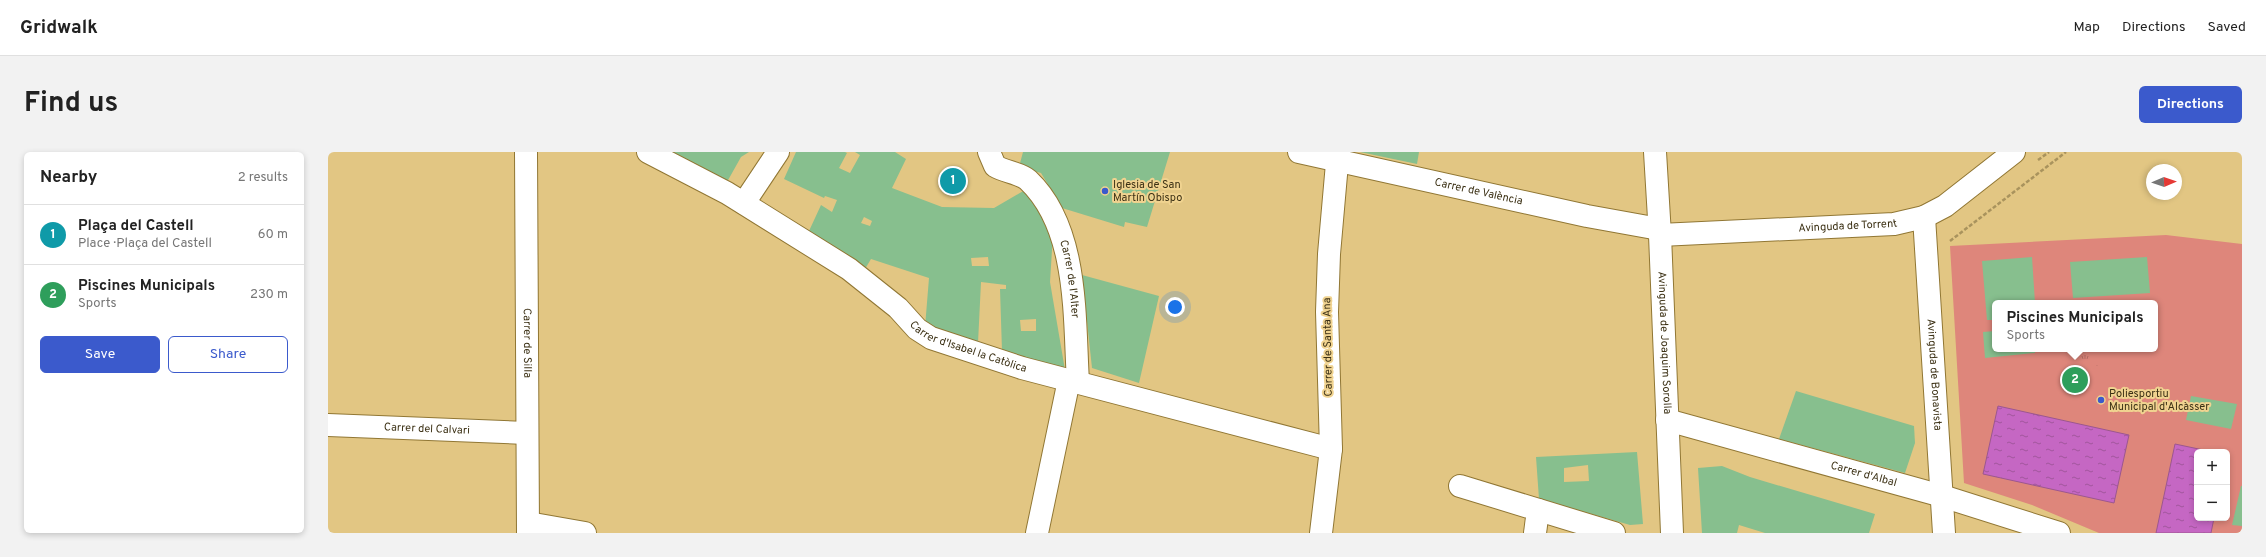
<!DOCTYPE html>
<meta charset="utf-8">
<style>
:root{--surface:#fff;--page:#f2f2f2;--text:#222;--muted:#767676;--line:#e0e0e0;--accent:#3b5acc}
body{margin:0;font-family:Overpass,sans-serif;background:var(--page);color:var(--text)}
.controls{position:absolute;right:12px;bottom:12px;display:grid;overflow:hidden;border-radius:6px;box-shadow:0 2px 6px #0003}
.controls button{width:36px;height:36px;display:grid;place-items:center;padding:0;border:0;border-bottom:1px solid var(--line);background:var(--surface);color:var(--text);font:20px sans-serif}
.compass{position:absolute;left:1818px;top:12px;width:36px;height:36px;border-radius:50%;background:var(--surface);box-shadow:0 2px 6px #0003;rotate:88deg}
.you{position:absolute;left:847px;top:155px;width:14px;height:14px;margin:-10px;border:3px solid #fff;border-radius:50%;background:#1a73e8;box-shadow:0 0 0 6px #1a73e833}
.badge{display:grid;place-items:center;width:26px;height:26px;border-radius:50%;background:var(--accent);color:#fff;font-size:13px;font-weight:700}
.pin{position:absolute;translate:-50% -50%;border:2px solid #fff;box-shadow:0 1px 4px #0006}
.popup{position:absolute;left:1664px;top:148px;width:166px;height:52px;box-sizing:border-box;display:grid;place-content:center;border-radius:6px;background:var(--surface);filter:drop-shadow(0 1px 3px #0005);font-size:13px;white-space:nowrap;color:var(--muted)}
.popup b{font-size:15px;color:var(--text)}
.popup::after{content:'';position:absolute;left:50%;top:100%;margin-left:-8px;border:8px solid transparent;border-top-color:var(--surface)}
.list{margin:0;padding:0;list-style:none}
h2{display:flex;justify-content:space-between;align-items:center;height:52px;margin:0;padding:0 16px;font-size:17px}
h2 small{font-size:13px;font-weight:400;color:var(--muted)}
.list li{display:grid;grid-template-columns:26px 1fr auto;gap:12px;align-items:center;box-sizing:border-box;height:60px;padding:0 16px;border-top:1px solid var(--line)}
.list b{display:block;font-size:15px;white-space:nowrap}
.list p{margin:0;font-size:13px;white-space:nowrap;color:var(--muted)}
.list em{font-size:13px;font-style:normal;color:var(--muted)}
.actions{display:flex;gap:8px;padding:12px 16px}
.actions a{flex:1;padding:9px 0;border:1px solid var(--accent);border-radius:6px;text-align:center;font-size:14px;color:var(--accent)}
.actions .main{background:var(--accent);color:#fff}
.map{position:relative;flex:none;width:1914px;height:381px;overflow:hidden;border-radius:6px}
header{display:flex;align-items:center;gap:24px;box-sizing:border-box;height:56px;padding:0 20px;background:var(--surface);border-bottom:1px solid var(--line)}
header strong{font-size:19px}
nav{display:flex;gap:22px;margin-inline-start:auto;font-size:14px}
.intro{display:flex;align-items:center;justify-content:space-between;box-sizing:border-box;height:96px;padding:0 24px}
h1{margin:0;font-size:28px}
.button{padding:10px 18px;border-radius:6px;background:var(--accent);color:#fff;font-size:14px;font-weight:700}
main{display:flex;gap:24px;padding:0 24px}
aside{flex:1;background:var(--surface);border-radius:6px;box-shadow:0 2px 6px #0003}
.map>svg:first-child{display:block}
.green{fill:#de867b;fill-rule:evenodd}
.park{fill:url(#park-tufts)}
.water{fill:url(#water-ripples);stroke:#9c578f}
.building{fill:#87bf8e;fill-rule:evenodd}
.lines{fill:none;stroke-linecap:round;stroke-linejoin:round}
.minor-casing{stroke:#917734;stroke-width:24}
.tertiary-casing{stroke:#917734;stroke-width:24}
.path{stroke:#a9935d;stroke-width:2.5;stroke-dasharray:4 2;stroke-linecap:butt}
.minor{stroke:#fff;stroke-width:22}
.tertiary{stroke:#fff;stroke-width:22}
.poi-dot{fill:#3b5acc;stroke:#f0d390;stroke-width:1.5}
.labels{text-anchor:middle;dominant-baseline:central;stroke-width:4;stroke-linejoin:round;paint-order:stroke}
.poi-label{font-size:11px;fill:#3c3115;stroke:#f0d390;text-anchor:start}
.street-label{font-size:11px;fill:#3c3115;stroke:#f0d390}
</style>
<header>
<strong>Gridwalk</strong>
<nav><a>Map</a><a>Directions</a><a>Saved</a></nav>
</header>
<div class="intro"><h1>Find us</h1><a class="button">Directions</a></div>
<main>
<aside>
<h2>Nearby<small>2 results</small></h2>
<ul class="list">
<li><span class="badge" style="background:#0f9aa8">1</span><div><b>Plaça del Castell</b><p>Place · Plaça del Castell</p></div><em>60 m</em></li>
<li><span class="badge" style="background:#2e9e5b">2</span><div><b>Piscines Municipals</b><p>Sports</p></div><em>230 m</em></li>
</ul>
<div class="actions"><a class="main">Save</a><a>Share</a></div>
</aside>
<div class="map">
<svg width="1914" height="381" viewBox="0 0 1914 381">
<defs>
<pattern id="park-tufts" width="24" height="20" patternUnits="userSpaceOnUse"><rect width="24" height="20" fill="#de867b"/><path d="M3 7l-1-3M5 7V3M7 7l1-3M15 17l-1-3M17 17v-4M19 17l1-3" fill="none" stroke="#b56e64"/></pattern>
<pattern id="water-ripples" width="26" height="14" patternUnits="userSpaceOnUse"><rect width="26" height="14" fill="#c567c3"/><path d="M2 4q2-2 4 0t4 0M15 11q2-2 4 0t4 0" fill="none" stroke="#a1559d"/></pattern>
</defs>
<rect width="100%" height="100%" fill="#e2c683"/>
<path class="green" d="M1838 83 1914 92V381H1771L1704 353 1636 331 1622 94ZM1667 151H1827V197H1667ZM1869 300H1899V366H1869Z"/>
<polygon class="park" points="1737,197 1776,197 1777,213 1737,216"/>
<g class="water">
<polygon points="1670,254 1801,283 1786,351 1655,322"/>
<polygon points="1847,292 1885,300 1869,300 1869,366 1886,366 1883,381 1828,381"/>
</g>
<g class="building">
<polygon points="345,0 421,0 413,5 399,30"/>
<path d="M468 0H517L519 1 511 16 522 21 532 3 527 0H567L578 7 564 36 614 55 666 56 697 38 725 82 722 130 737 218 674 199 672 137H678V133L653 130 650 191 597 175 601 126 543 107 537 117 481 79 493 53 504 60 509 48 497 44 496 46 456 27ZM536 65 544 69 542 74 533 71ZM660 105 661 114H644L643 106ZM708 167V179H693L692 168Z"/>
<polygon points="695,0 842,0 819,75 797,70 796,75 734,56 713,21 691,15"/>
<polygon points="1032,0 1091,0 1089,12"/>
<polygon points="1704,105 1707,151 1667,151 1667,168 1659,168 1654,109"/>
<polygon points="1819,105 1822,141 1745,146 1742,110"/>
<polygon points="754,123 831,144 811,231 764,216"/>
<polygon points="1667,179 1667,197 1706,197 1707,201 1657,206 1655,180"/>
<polygon points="1468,239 1586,274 1587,291 1577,321 1451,287"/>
<polygon points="1863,244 1909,252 1903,277 1858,268"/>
<path d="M1309 300 1315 372 1302 373 1211 347 1208 305ZM1260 313 1261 329 1236 330V316Z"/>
<polygon points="1394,314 1422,325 1547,362 1541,381 1437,381 1411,373 1409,381 1374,381 1370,316"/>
<polygon points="1913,334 1914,334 1914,374 1904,373"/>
</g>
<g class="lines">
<defs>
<g id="minor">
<path id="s1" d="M198 0 200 381"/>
<path id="s2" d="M320 0 399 41 521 117 570 156 589 177 603 186 694 216 1003 297"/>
<path id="s3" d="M661 0 667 14C677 20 692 21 700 28 751 76 746 166 750 230"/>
<path id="s4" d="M971 0 1259 64 1331 77"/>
<polyline points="416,51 450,0"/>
<path id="s5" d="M1596 65 1616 381"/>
<path id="s6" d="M0 273 198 281"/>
<polyline points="1132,334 1286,381"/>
<polyline points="200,371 257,381"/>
<polyline points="709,381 741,228"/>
<polyline points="993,381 1003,297 999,160 1001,102 1010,0"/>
<polyline points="1207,381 1210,358"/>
</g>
<g id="tertiary">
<path id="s7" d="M1327 0 1332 83 1344 381"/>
<path id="s8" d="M1332 83 1566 72 1596 65 1617 54 1686 0"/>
<path id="s9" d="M1339 268 1614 344 1731 381"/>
</g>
</defs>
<use href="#minor" class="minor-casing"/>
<use href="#tertiary" class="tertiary-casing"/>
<g class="path">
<polyline points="1710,8 1721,0"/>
<polyline points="1622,89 1738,0"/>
</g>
<use href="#minor" class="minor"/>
<use href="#tertiary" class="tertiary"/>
</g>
<g class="poi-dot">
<circle cx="777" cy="39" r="4"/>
<circle cx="1773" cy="248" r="4"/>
</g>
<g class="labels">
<g class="poi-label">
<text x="785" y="33">Iglesia de San<tspan x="785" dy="13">Martín Obispo</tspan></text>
<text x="1781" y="242">Poliesportiu<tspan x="1781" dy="13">Municipal d'Alcàsser</tspan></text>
</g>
<g class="street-label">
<text stroke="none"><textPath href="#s4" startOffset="184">Carrer de València</textPath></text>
<text stroke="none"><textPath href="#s8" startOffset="188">Avinguda de Torrent</textPath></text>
<text stroke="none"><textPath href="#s3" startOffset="161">Carrer de l'Alter</textPath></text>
<text stroke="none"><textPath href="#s7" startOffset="191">Avinguda de Joaquim Sorolla</textPath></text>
<text stroke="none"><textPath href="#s1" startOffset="191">Carrer de Silla</textPath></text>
<text stroke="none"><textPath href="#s2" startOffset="378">Carrer d'Isabel la Catòlica</textPath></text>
<text transform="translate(1000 195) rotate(-91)">Carrer de Santa Ana</text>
<text stroke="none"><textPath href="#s5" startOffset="158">Avinguda de Bonavista</textPath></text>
<text stroke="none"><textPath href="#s6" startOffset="99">Carrer del Calvari</textPath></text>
<text stroke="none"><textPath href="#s9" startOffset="204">Carrer d'Albal</textPath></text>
</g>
</g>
</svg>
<div class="controls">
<button>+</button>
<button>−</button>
</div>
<svg class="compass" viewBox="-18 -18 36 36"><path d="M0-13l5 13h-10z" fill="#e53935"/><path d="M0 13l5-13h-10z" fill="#767676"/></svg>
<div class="you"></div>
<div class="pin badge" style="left:625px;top:29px;background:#0f9aa8">1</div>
<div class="pin badge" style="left:1747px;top:228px;background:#2e9e5b">2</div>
<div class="popup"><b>Piscines Municipals</b>Sports</div>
</div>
</main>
